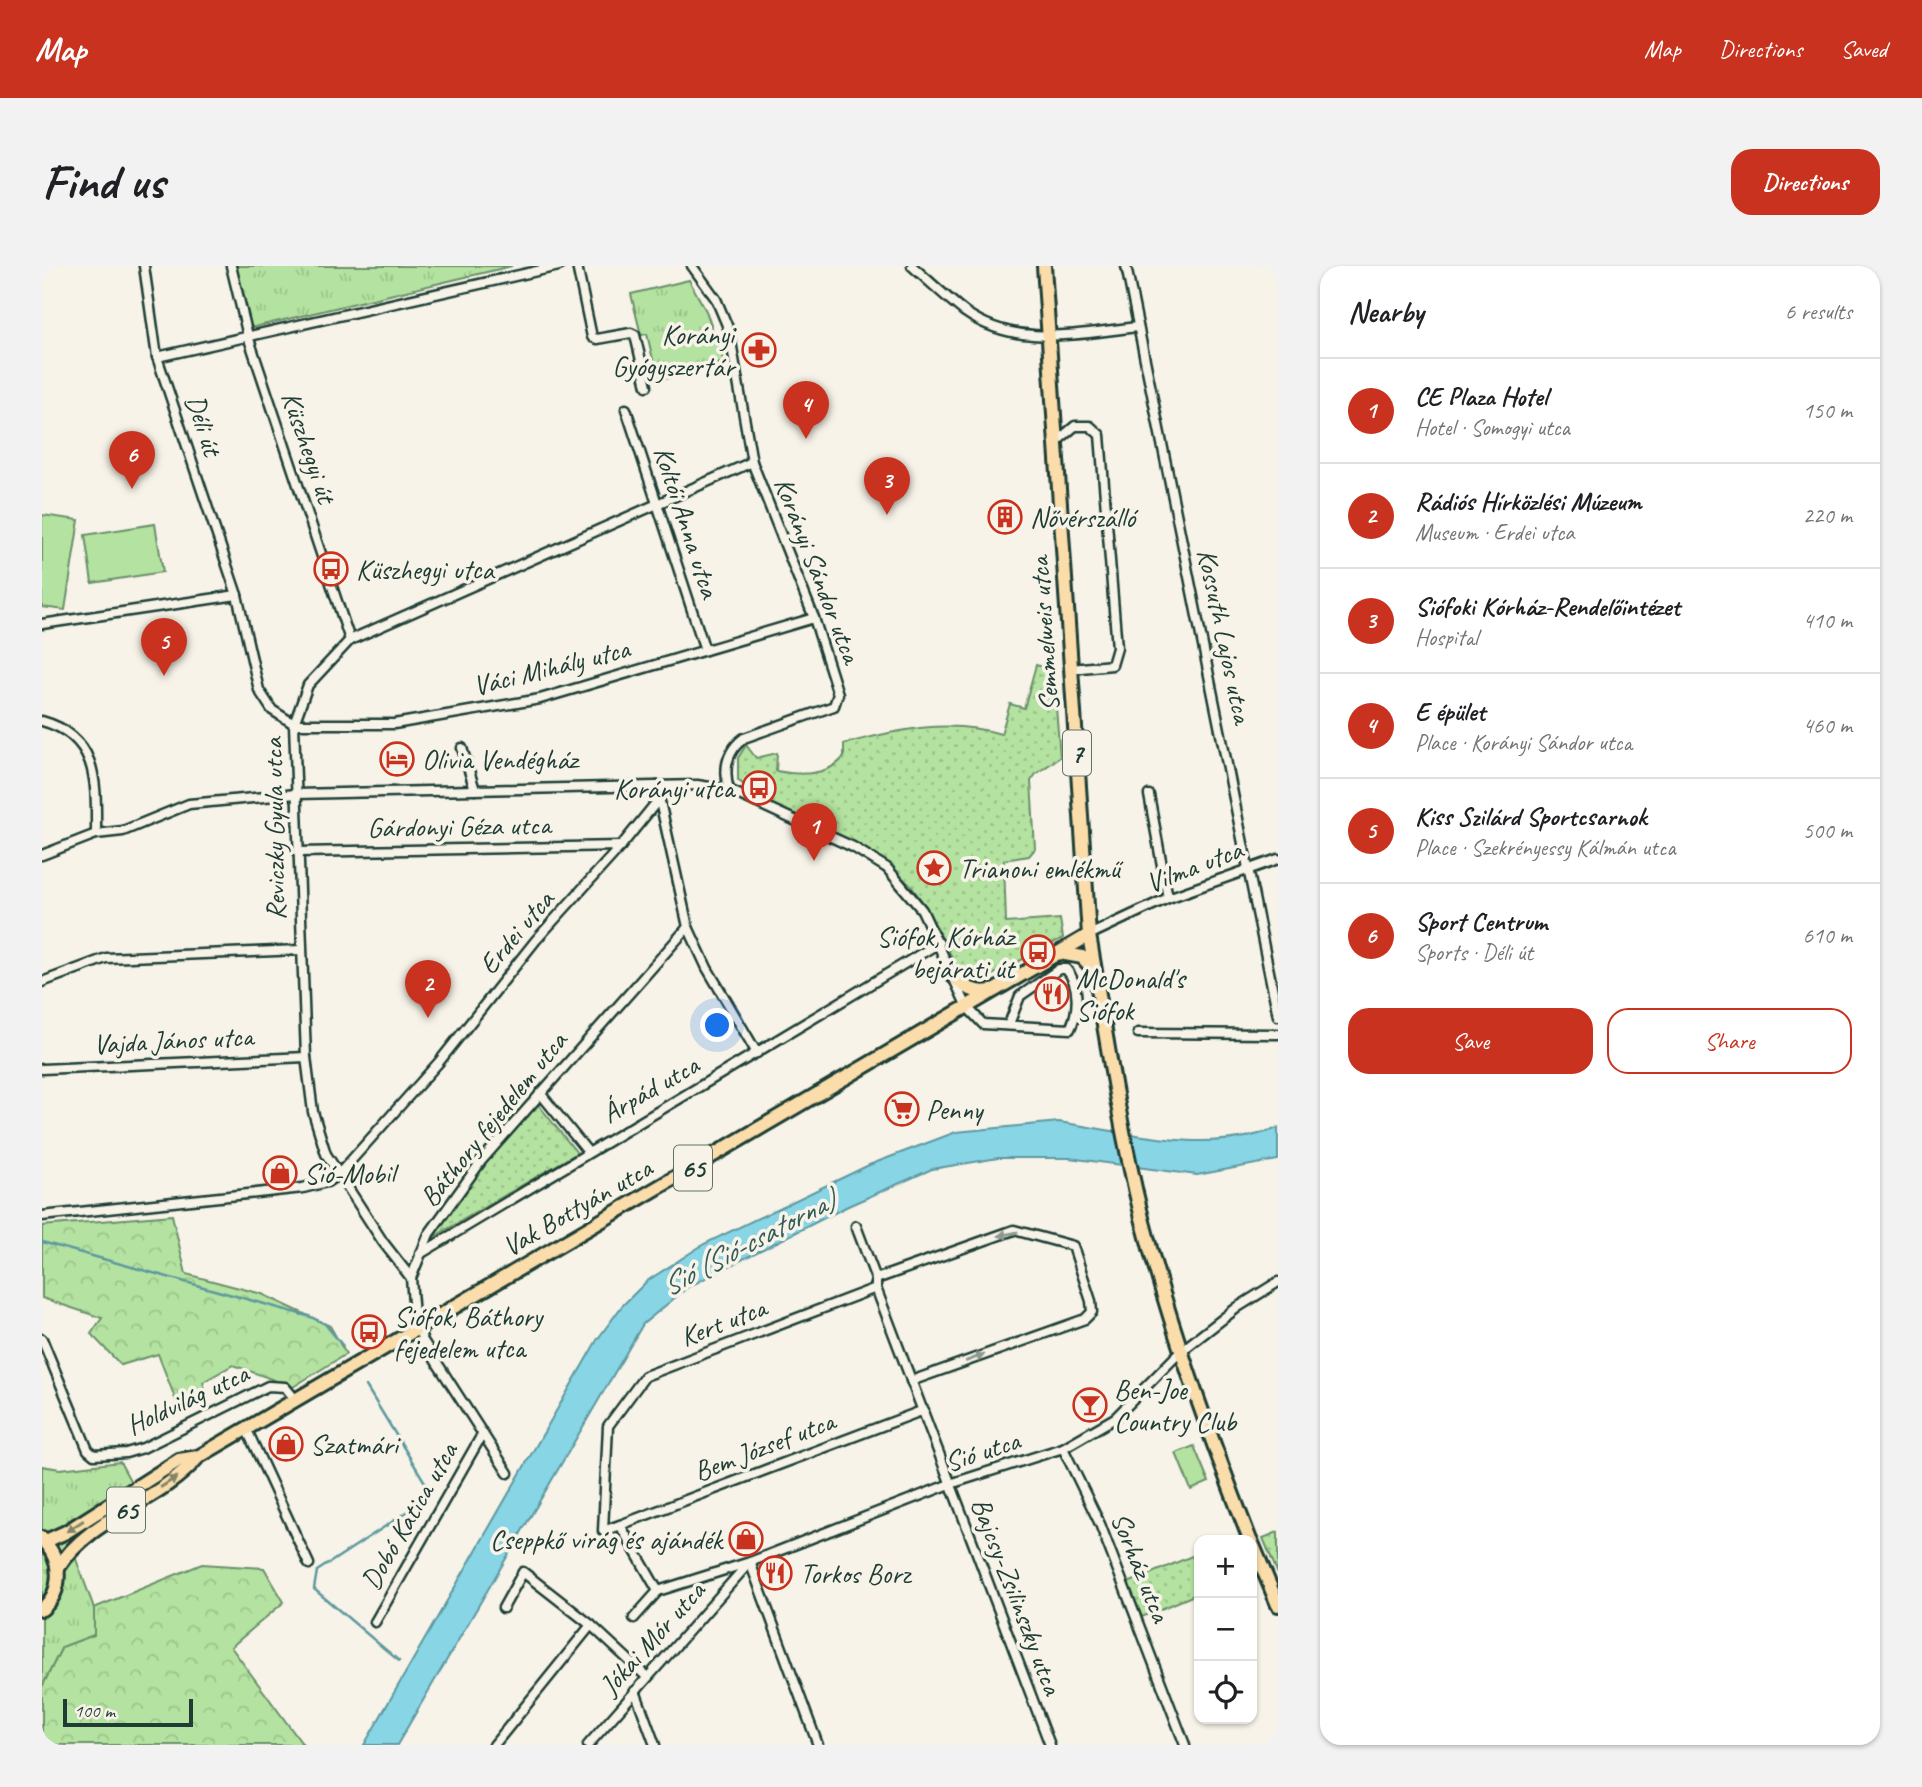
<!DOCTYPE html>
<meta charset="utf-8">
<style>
:root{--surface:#fff;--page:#f2f2f2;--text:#202124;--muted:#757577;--line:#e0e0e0;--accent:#c8321e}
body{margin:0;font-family:Caveat,sans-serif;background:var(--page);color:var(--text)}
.controls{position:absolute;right:21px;bottom:21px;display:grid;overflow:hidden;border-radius:14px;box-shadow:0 2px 5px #0004}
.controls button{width:63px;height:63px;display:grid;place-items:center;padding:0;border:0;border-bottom:2px solid var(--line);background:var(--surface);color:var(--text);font:35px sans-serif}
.scale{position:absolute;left:21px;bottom:18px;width:130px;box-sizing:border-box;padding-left:7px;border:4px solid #1f3d34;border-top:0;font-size:19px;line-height:24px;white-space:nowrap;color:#1f3d34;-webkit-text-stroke:5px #f7f3e8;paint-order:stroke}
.you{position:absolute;left:676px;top:760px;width:24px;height:24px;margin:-18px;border:5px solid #fff;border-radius:50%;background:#1a73e8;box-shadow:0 0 0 10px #1a73e833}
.badge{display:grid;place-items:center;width:46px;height:46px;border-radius:50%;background:var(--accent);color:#fff;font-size:23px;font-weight:700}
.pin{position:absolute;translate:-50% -58px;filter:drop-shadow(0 2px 4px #0008)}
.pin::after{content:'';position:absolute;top:37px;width:24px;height:21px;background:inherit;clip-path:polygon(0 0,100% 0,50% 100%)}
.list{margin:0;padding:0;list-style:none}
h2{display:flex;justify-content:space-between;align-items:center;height:91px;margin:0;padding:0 28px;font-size:30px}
h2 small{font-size:23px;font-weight:400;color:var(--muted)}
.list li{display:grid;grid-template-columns:46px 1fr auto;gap:21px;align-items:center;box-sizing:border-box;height:105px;padding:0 28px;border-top:2px solid var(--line)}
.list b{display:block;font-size:26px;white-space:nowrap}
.list p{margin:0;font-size:23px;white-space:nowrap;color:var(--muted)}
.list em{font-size:23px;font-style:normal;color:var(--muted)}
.actions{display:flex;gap:14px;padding:21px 28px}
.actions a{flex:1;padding:16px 0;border:2px solid var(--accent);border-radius:21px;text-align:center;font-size:24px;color:var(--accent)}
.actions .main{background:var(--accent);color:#fff}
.icon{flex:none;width:38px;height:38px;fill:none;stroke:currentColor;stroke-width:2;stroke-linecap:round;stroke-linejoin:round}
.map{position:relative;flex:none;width:1236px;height:1479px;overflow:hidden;border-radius:21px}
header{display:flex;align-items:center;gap:42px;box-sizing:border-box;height:98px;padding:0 35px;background:var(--accent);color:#fff}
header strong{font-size:33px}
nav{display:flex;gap:38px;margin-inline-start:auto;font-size:24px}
.intro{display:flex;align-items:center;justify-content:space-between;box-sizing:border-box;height:168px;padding:0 42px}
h1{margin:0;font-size:49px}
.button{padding:18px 32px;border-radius:21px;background:var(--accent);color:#fff;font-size:24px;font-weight:700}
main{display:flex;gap:42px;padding:0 42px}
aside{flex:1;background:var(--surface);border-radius:21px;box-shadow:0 2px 5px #0004}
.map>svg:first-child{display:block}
.grass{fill:url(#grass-tufts);stroke:#6a906a;stroke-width:2}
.forest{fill:url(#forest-crowns);stroke:#6a906a;stroke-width:2}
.park{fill:url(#park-dots);stroke:#6a906a;stroke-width:2}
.pitch{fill:#b4e2a0;stroke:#6a906a;stroke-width:2}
.water{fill:#88d5e6;stroke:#5e989f;stroke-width:2}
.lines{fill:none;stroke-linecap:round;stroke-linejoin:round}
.stream{stroke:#5e989f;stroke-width:2.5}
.minor-casing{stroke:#1f3d34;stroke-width:13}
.primary-casing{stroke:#1f3d34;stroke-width:18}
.minor{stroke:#f7f3e8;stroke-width:8}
.primary{stroke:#faddab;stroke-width:12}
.oneway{fill:#8b988e}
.oneway2{fill:#82856a}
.labels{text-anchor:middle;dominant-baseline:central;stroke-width:7;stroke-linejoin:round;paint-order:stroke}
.shield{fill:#f7f3e8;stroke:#60746a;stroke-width:2}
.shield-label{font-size:26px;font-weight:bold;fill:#1f3d34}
.poi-label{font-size:28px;fill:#1f3d34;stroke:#f7f3e8;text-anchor:start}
.street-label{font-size:28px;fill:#1f3d34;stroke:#f7f3e8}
.water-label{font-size:30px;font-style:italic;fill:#345b58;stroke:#f7f3e8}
</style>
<header>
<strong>Map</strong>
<nav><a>Map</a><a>Directions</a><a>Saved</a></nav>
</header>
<div class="intro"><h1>Find us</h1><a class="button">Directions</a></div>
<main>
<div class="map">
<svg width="1236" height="1479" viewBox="0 0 1236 1479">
<defs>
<pattern id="grass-tufts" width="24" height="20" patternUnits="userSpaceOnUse" patternTransform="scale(1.75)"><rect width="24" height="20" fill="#b4e2a0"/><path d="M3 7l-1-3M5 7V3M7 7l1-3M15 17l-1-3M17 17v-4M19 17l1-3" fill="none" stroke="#9ac38a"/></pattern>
<pattern id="forest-crowns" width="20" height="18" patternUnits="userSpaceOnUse" patternTransform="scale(1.75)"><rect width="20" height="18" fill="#b4e2a0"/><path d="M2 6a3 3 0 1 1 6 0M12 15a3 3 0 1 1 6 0" fill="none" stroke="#9ac38a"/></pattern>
<pattern id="park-dots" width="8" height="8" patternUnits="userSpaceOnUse" patternTransform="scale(1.75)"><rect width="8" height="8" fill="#b4e2a0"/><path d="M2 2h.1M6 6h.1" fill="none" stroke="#9ac38a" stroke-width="1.8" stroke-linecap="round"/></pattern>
</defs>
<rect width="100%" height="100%" fill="#f7f3e8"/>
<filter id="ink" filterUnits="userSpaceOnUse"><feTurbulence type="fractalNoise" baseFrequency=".0143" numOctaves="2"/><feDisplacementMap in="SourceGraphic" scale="14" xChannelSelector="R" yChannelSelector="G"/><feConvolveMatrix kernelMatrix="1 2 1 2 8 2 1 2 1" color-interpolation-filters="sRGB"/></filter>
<g filter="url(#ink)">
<g class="grass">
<polygon points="193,0 470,0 208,62"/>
<polygon points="647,14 664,45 682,96 616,115 605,68 599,69 589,28"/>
<polygon points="78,1196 90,1218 21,1258 52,1342 52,1369 20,1381 0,1421 0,1200 18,1203"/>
</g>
<g class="forest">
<polygon points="130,949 144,1008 220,1028 288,1060 304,1088 251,1121 191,1099 161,1116 166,1134 138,1145 116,1088 79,1099 49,1068 60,1052 0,1032 0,960"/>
<polygon points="160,1298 222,1302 242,1336 189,1381 261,1479 0,1479 0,1421 20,1381 52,1369 52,1342"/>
</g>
<g class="park">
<path d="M994 399 1011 404 1018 491 994 508 989 515 993 583 987 590 962 594 964 657 1018 653 1021 672 937 716 923 712 916 703 884 641 869 620 840 593 719 534 696 514V492L704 479 714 492 735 487 734 505C757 509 785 511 802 491V478C854 464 906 452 959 468L968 438 982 442Z"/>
<polygon points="495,837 535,887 390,972 444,897"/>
<polygon points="1236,1266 1236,1308 1221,1272"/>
<polygon points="1157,1287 1157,1327 1100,1351 1086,1317"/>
</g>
<g class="pitch">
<polygon points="0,249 37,254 23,344 0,341"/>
<polygon points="113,258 121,306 50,317 43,269"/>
<polygon points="1152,1180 1167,1216 1149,1224 1134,1187"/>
</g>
<path class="water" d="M1017 856C1090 867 1164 889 1236 862V894L1155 909 1027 892H956L890 903 806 940 646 1021 601 1058 355 1479H322L555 1074 580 1040 605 1015 662 978 827 899 914 866Z"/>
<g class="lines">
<g class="stream">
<polyline points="0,976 269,1051 283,1058 301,1080"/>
<polyline points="324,1120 384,1218 382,1235 275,1305 272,1323 357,1395"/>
</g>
<defs>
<g id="minor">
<polyline points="102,0 115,91 195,329 217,424 230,444 252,458 352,458 498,433 772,352"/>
<polyline points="189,0 206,70 308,374"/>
<polyline points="535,0 550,71 555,73 589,67 593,69 605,120"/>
<path d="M650 0 674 33 687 64 710 196 772 352 796 428 792 440 702 472C685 485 681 503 687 524"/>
<path d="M870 0C887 15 905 32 923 46 975 83 1038 67 1096 61"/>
<polyline points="1084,0 1236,750"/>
<polyline points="115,91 517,0"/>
<polyline points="584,143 663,384"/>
<polyline points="1014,176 1033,160 1048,160 1058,169 1075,382 1070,399 1029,403"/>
<polyline points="0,358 195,329"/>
<path d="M0 455C58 471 54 519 54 568"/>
<polyline points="420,482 433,524"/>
<polyline points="1107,529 1126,632"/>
<polyline points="617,531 646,661 665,702 715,787"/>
<polyline points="256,586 579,580"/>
<path d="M0 589 54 568 81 565 147 538 254 528 655 519 687 524 811 581 845 602 880 644 925 741 941 758 1028 763C1037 745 1038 718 1024 703H1017L978 730 967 758"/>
<polyline points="1047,669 1126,632 1236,593"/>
<polyline points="0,716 64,692 258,684"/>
<polyline points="1096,767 1236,768"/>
<polyline points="0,803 264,791"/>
<polyline points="498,827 546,886"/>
<polyline points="0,950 261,922 285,916 297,908 397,796 494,674 579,580 613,538 615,520"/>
<polyline points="814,960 834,1013 834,1022 1008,1479"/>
<polyline points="378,988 897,677"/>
<polyline points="369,1012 341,976 284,888 271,846 264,791 252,458 266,419 308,374 710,196"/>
<polyline points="834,1013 972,964 1031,980 1049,1035 1050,1046 1043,1053 869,1115"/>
<polyline points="0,1073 46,1184 52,1189 84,1187 101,1182 226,1120 243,1121 253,1133"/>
<polyline points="204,1162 267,1298"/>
<polyline points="1021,1182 1058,1258 1143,1479"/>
<polyline points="466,1207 381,1075 372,1050 369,1012 387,968 440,894 646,661"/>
<polyline points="578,1259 882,1144"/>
<polyline points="708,1296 776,1479"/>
<polyline points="616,1325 708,1296 908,1218 1021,1182 1073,1152 1138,1086 1196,1041 1236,1016"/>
<polyline points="616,1325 578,1259 561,1265 566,1160 603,1110 834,1022"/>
<polyline points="461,1342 481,1306 549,1359 605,1411"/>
<polyline points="592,1352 616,1325"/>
<polyline points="333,1356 441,1167"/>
<polyline points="593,1425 613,1479"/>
<polyline points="452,1479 549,1359"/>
<polyline points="546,1479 706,1298"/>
</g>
<g id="primary">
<path d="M1002 0 1047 669C1063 763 1077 859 1100 952 1128 1062 1167 1168 1208 1274"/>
<polyline points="1018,687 1040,691 1052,704"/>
<path d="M910 709C923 721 931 728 949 725"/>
<polyline points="0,1272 4,1275 24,1266 137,1194 156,1191"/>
<path d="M0 1274C20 1292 22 1325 0 1343"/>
<polyline points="1210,1277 1236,1339"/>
<path d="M16 1302C49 1250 117 1237 156 1191L1047 669"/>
</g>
</defs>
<use href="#minor" class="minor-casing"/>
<use href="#primary" class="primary-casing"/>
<use href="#minor" class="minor"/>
<use href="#primary" class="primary"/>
</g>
<defs><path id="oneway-solid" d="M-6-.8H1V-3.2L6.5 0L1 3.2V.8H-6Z" transform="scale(1.75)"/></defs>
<g class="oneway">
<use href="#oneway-solid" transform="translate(966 968) rotate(168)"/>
<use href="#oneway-solid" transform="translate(933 1092) rotate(-20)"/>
</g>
<g class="oneway2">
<use href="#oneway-solid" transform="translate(127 1216) rotate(-33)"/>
<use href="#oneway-solid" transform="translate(33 1260) rotate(147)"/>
</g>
</g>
<defs>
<symbol id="pharmacy-ring" viewBox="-11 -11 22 22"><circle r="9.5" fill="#f7f3e8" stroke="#c8321e" stroke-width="1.5"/><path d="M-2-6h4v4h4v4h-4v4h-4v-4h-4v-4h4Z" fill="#c8321e"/></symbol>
<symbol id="building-ring" viewBox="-11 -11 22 22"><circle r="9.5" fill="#f7f3e8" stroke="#c8321e" stroke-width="1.5"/><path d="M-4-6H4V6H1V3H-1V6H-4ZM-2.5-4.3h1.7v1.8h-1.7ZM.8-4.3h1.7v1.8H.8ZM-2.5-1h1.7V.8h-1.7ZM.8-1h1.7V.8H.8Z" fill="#c8321e"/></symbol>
<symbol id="bus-ring" viewBox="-11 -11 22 22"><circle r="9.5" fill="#f7f3e8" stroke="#c8321e" stroke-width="1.5"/><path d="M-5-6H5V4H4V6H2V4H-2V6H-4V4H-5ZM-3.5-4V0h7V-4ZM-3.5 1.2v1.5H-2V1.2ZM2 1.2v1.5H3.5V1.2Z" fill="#c8321e"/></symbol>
<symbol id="hotel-ring" viewBox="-11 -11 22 22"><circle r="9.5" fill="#f7f3e8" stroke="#c8321e" stroke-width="1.5"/><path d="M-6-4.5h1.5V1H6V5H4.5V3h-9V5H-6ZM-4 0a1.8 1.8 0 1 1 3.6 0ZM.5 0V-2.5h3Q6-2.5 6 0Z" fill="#c8321e"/></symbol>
<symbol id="sight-ring" viewBox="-11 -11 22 22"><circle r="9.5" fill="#f7f3e8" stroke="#c8321e" stroke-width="1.5"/><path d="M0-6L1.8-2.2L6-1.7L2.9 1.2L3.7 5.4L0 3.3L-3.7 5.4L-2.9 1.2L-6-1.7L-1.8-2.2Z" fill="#c8321e"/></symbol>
<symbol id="restaurant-ring" viewBox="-11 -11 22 22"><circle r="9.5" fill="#f7f3e8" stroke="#c8321e" stroke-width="1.5"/><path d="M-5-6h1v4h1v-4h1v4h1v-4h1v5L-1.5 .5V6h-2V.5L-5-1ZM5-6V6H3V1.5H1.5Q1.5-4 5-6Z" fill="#c8321e"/></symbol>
<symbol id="supermarket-ring" viewBox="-11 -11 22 22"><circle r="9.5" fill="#f7f3e8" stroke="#c8321e" stroke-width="1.5"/><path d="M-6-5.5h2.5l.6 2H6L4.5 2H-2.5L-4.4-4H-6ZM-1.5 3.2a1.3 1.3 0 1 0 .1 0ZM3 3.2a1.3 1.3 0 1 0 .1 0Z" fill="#c8321e"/></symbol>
<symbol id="shop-ring" viewBox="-11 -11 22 22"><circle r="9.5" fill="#f7f3e8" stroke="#c8321e" stroke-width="1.5"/><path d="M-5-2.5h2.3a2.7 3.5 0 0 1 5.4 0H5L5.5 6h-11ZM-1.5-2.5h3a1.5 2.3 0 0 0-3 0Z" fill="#c8321e"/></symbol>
<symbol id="bar-ring" viewBox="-11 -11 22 22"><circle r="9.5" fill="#f7f3e8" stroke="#c8321e" stroke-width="1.5"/><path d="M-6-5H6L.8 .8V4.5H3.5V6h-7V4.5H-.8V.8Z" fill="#c8321e"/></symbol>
</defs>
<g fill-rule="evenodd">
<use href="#pharmacy-ring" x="698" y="65" width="38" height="38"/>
<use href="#building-ring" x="944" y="232" width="38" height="38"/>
<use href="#bus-ring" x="270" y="284" width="38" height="38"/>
<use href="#hotel-ring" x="336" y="474" width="38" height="38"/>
<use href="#bus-ring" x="698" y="503" width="38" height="38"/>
<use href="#sight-ring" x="873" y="583" width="38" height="38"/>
<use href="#bus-ring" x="977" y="667" width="38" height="38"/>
<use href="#restaurant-ring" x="991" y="709" width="38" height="38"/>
<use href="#supermarket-ring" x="841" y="824" width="38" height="38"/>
<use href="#shop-ring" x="219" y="888" width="38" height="38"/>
<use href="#bus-ring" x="308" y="1047" width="38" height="38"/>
<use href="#bar-ring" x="1029" y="1120" width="38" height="38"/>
<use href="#shop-ring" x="225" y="1159" width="38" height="38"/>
<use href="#shop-ring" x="685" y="1254" width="38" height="38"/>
<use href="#restaurant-ring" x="714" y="1288" width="38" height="38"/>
</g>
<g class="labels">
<g class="shield">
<rect x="1021" y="464.5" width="28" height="45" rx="5"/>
<rect x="632" y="879.5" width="38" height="45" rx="5"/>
<rect x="65" y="1221.5" width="38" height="45" rx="5"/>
</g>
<g class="shield-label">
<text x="1035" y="487">7</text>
<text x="651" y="902">65</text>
<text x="84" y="1244">65</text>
</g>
<g class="poi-label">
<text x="692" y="68" text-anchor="end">Korányi<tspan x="692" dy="32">Gyógyszertár</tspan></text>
<text x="988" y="251">Nővérszálló</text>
<text x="314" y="303">Küszhegyi utca</text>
<text x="380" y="493">Olivia Vendégház</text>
<text x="692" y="522" text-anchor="end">Korányi utca</text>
<text x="917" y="602">Trianoni emlékmű</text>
<text x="972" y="670" text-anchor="end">Siófok, Kórház<tspan x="972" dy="32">bejárati út</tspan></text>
<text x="1034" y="712">McDonald's<tspan x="1034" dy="32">Siófok</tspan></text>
<text x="884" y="843">Penny</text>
<text x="262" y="907">Sió-Mobil</text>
<text x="352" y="1050">Siófok, Báthory<tspan x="352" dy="32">fejedelem utca</tspan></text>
<text x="1072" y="1123">Ben-Joe<tspan x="1072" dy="32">Country Club</tspan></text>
<text x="268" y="1178">Szatmári</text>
<text x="680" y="1273" text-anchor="end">Cseppkő virág és ajándék</text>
<text x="758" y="1307">Torkos Borz</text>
</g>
<g class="street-label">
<text transform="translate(162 159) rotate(72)">Déli út</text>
<text transform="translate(267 181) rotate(71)">Küszhegyi út</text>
<text transform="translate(645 256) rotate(72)">Koltói Anna utca</text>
<text transform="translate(776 304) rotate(69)">Korányi Sándor utca</text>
<text transform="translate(1002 368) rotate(-94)">Semmelweis utca</text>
<text transform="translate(1183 370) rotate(78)">Kossuth Lajos utca</text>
<text transform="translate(509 401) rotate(-14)">Váci Mihály utca</text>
<text transform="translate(417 560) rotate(-1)">Gárdonyi Géza utca</text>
<text transform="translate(232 563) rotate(-91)">Reviczky Gyula utca</text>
<text transform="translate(1152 600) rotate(-21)">Vilma utca</text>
<text transform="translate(474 666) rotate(-50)">Erdei utca</text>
<text transform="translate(131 774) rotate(-3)">Vajda János utca</text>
<text transform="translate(608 823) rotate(-30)">Árpád utca</text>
<text transform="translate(451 853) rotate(-51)">Báthory fejedelem utca</text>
<text transform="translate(535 941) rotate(-30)">Vak Bottyán utca</text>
<text transform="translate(681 1056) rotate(-21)">Kert utca</text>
<text transform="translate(145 1133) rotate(-25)">Holdvilág utca</text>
<text transform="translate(722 1180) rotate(-21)">Bem József utca</text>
<text transform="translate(940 1185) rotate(-18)">Sió utca</text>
<text transform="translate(367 1250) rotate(-60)">Dobó Katica utca</text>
<text transform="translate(1099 1301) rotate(68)">Sorház utca</text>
<text transform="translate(975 1330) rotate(69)">Bajcsy-Zsilinszky utca</text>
<text transform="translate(610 1372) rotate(-48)">Jókai Mór utca</text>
</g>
<g class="water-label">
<text transform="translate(706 977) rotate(-28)">Sió (Sió-csatorna)</text>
</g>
</g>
</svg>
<div class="controls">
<button>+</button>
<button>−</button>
<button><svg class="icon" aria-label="locate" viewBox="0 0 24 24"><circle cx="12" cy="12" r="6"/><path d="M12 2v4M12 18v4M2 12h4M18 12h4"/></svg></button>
</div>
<div class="scale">100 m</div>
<div class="you"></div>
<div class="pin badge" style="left:772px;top:595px">1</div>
<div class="pin badge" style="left:386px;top:752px">2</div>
<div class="pin badge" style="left:845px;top:249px">3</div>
<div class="pin badge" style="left:764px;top:173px">4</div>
<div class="pin badge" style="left:122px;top:410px">5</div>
<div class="pin badge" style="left:90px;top:223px">6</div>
</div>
<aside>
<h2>Nearby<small>6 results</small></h2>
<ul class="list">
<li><span class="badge">1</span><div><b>CE Plaza Hotel</b><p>Hotel · Somogyi utca</p></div><em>150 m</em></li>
<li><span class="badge">2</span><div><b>Rádiós Hírközlési Múzeum</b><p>Museum · Erdei utca</p></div><em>220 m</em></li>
<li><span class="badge">3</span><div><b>Siófoki Kórház-Rendelőintézet</b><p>Hospital</p></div><em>410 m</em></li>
<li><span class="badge">4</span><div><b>E épület</b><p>Place · Korányi Sándor utca</p></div><em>460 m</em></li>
<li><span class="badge">5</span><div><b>Kiss Szilárd Sportcsarnok</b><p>Place · Szekrényessy Kálmán utca</p></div><em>500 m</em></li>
<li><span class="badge">6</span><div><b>Sport Centrum</b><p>Sports · Déli út</p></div><em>610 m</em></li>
</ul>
<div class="actions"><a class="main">Save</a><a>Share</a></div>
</aside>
</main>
